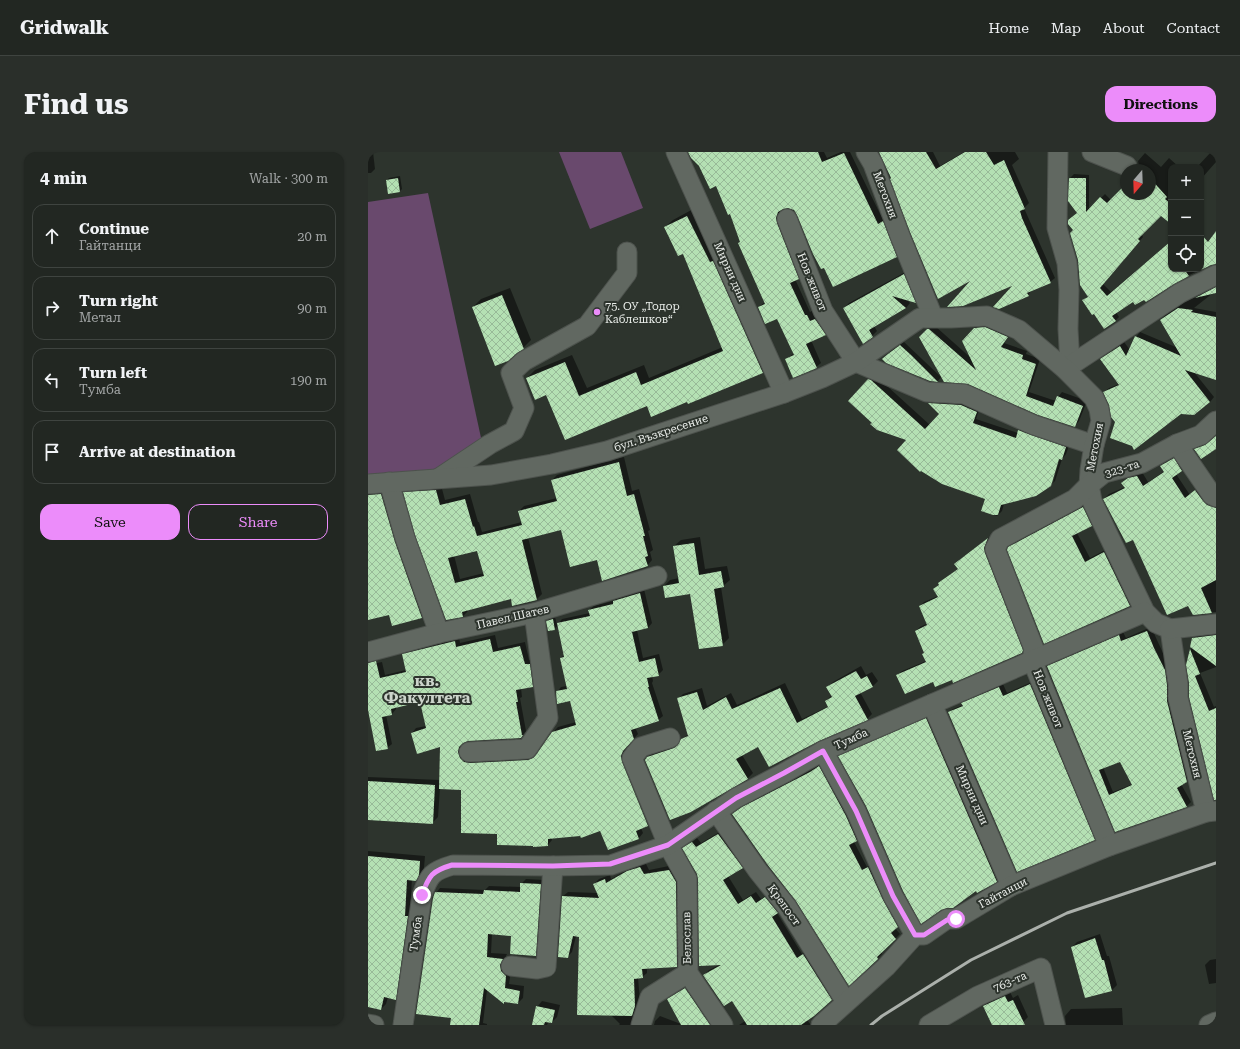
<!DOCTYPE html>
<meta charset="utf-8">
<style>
:root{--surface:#222722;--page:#2a2f2a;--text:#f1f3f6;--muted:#a2a5a5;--line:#3f4440;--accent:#ec8cfa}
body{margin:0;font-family:"Roboto Serif",serif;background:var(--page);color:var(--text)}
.controls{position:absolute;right:12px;top:12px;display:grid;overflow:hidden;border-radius:8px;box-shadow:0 1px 3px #0004}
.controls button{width:36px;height:36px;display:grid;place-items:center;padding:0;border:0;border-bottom:1px solid var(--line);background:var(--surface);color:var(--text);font:20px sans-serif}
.compass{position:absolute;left:752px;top:12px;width:36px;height:36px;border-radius:50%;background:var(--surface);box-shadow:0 1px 3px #0004;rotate:199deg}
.stop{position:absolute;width:12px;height:12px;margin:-9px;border:3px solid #ec8cfa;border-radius:50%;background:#fff}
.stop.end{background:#ec8cfa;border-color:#fff;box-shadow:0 1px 4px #0008}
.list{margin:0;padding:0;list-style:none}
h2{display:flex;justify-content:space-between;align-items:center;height:52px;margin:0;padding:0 16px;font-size:17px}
h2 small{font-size:13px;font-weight:400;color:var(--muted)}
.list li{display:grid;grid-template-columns:26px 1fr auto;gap:12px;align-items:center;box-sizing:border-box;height:64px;margin:0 8px 8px;padding:0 8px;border:1px solid var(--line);border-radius:12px}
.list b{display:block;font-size:15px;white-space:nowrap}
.list p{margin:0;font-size:13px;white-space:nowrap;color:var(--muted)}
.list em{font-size:13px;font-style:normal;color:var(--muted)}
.actions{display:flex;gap:8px;padding:12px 16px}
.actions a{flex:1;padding:9px 0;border:1px solid var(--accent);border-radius:12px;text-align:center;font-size:14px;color:var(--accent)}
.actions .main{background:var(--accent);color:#111}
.icon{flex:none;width:22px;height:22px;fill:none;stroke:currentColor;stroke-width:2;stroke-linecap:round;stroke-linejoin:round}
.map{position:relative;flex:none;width:848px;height:873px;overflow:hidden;border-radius:12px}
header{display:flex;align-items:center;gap:24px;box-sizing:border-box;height:56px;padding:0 20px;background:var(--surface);border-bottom:1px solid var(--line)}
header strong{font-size:19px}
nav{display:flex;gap:22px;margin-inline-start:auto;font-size:14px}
.intro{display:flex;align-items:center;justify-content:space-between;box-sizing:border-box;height:96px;padding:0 24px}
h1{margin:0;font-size:28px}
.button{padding:10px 18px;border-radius:12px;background:var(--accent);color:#111;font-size:14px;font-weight:700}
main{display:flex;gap:24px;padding:0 24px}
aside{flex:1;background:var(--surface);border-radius:12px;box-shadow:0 1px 3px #0004}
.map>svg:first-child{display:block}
.green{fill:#69496d}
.shadow{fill:#0007;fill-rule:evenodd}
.building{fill:url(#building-cross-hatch);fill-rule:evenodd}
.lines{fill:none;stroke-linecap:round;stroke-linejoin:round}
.minor-casing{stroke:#4d524d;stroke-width:21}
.minor{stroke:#616861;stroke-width:19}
.rail{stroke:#abb0ab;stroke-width:3}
.route{stroke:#ec8cfa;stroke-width:5}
.poi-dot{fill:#ec8cfa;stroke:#2d342d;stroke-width:1.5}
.labels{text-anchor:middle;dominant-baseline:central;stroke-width:4;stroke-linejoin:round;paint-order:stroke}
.street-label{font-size:11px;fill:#ebefeb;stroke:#2d342d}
.poi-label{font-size:11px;fill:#ebefeb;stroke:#2d342d;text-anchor:start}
.district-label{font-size:15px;font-weight:bold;fill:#ccd4cb;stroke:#2d342d}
</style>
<header>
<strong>Gridwalk</strong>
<nav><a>Home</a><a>Map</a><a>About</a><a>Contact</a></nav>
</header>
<div class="intro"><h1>Find us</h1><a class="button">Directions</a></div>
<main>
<aside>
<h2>4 min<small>Walk · 300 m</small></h2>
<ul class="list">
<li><svg class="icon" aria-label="ahead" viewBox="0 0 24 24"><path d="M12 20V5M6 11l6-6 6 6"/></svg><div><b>Continue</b><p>Гайтанци</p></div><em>20 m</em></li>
<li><svg class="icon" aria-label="right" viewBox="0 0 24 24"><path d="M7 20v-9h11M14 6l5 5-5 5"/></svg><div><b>Turn right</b><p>Метал</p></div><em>90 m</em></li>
<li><svg class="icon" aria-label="left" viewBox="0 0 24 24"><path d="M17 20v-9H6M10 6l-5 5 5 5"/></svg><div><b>Turn left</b><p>Тумба</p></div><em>190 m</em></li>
<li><svg class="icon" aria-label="arrive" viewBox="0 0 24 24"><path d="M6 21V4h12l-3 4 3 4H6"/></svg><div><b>Arrive at destination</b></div></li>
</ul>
<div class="actions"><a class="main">Save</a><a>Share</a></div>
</aside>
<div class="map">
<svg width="848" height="873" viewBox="0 0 848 873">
<defs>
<pattern id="building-cross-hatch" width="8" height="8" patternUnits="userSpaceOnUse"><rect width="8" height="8" fill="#b4e0b3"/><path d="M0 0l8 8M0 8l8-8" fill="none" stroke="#98ba98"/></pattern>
</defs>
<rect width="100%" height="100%" fill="#2d342d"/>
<g class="green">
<polygon points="191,0 253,0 275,56 222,77"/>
<polygon points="60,41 115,295 68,327 0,332 0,50"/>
</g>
<g class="shadow">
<polygon points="0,0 5,0 7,17 3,21 0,21"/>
<polygon points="324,0 456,0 459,6 473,0 482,0 515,68 520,65 533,99 528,104 430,62 426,57 421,55 414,56 412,60 413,66 435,121 427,127 442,160 444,159 447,165 452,163 462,178 457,182 443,188 453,211 448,215 418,208 426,201 410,165 391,155 397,150 373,89 363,60 349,32"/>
<polygon points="512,0 565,0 572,14 596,0 647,0 651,7 644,13 661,51 656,56 687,126 682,130 664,138 660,143 647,131 523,27"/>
<polygon points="843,0 848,0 848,10 833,27 833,15 829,15"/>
<polygon points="777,1 793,15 801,6 811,15 803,15 803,71 793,62 774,83 775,85 735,132 743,140 803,89 803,117 833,117 833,100 848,111 843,112 776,146 765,149 748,160 751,165 747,169 726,160 715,149 720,144 711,108 706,78 710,61 702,26 706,22 721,23 721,58 737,42 743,48 758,33 758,42 782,42 782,18 770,18 771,13 770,9"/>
<polygon points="32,24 34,37 32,39 21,41 19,28 21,26"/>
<polygon points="833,34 836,36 833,55"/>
<polygon points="327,56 402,213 395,220 320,248 279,253 179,242 159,226 167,218 204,203 219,236 276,213 281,226 355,195 315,100 297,75 305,68"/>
<polygon points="541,118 552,145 547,150 539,148 542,151 538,156 506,174 509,179 504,184 476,156 481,151"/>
<polygon points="848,134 848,140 845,141 826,156 848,160 848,227 826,220 846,245 842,250 813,261 748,270 742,252 736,240 741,236 751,232 734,207 738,203 756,190 762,198 768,185 772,180 810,196 793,168 797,163 823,146"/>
<polygon points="142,136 163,188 155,196 105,155 113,147"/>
<polygon points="611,172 643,180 636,191 659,199 658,202 672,207 661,240 688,249 690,245 694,240 719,249 711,269 707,274 670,262 552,186 563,174 567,174 603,206 606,176"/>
<polygon points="536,190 573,225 570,229 562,228 516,207 524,198"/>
<polygon points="505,223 508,224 562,273 573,262 562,251 565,247 598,249 612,255 608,267 650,281 655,274 702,291 698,302 694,307 687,329 685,331 693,302 636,352 634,359 629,364 615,359 618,346 540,288 505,271 501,228"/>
<polygon points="848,285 848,296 827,297 832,293"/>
<polygon points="810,303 818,314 808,322 822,343 832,335 848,350 848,460 825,462 821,452 766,386 736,347 741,342 757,335 754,331 766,322 774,320 780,330 797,319 793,314 798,309"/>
<path d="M256 305 264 339 271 337 282 378 280 379 285 398 282 400 284 408 279 414 230 407 193 377 160 385 174 442 169 447 144 446 100 457V459L95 464 79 467 37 341 42 336 73 333 77 348 102 342 110 370H111L114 380 154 370 151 359 156 354 189 346 184 328 189 323ZM110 397 116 421 92 427 86 403Z"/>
<polygon points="0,338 17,338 58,461 54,466 22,462 0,467"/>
<polygon points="719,351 728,369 723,373 709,381 722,406 741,396 766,449 762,454 641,396 646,391"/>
<polygon points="623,384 620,391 658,496 654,500 566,528 530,523 534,519 558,509 557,501 548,479 552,475 560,471 552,454 556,450 570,444 566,438 572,432 571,431 590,417 591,408"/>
<polygon points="332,385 337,417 359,414 362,428 355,434 353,435 361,486 354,493 323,441 296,434 302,428 311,426 306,394 313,388"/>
<polygon points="276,437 284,471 280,476 269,478 275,506 291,502 295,518 290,523 284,524 285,529 284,531 295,564 290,568 267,575 270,582 260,593 257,600 284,669 281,672 253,605 251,606 278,672 280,672 273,676 275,681 271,686 241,697 233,677 213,683 184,686 184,688 180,693 130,681 94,637 72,636 70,665 65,670 0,667 0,625 72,628 73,594 44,581 48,576 58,574 52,549 28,555 28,557 24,562 18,563 24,592 19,596 1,561 0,561 0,505 3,506 4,512 14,510 17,523 38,518 35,503 39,498 91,485 92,491 127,483 130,496 157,490 161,508 166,508 169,530 164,534 153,536 154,545 152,546 158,579 153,585 100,588 95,590 94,595 165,604 170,603 185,580 190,575 208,570 203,548 189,540 193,535 199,534 193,506 197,502 190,473 187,477 179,469 182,467 187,465 189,473 194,467 222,461 221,458 226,454 245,449 250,445"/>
<path d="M783 475 801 514 823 625 819 629 813 632 823 650 819 654 748 679 680 515 684 511 755 480 758 486ZM752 609 765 632 745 640 735 615Z"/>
<polygon points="848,480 848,515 832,521 846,555 848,554 848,647 822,530 819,513 825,487 829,482"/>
<polygon points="493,514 498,523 504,520 510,529 505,534 492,540 504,562 499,567 390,594 374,603 385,621 380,626 323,659 280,605 285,600 312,592 314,588 320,582 310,547 315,542 334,536 339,554 363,541 369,553 417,531 434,567 461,554 458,549 464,543 460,535 465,530"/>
<polygon points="666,529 730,683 726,687 581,560 585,557 595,553 595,551 598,548 635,532 639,541"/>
<polygon points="563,563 633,724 628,729 472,604 476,600"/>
<polygon points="456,610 493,684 486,690 499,715 505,711 534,769 527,776 532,782 514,800 514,802 510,806 429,749 365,662 380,651"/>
<polygon points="355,678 379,711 374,716 360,724 375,748 388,740 393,747 402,741 414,756 409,761 434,802 440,798 468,843 439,868 443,873 371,873 377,869 364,847 336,823 341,818 353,812 330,721 316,697 329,686 333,691"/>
<polygon points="0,699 57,704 56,716 53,722 47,728 44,727 42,758 33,841 27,846 20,845 18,852 13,857 0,854"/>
<polygon points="277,710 281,718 306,713 312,725 313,809 308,814 279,816 279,821 274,825 270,826 272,849 268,873 251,873 252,872 243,863 212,784 208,784 204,800 199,805 195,744 200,740 230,741 226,732 231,727 242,723 243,727 265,715"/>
<polygon points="158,727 177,728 172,798 167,803 144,783 124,782 123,801 139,802 136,808 143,819 141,832 156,834 155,846 150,851 119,838 115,871 119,872 119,873 83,873 84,865 68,741 72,736 117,738 121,734 153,735 153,732"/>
<polygon points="732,782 739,804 741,804 749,833 744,838 704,795 709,790"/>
<polygon points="848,807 848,831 841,832 837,813 842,808"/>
<polygon points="322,832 343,863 338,868 329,873 286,873 287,869 292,864 313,872 300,848 305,843"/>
<polygon points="642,840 645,846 650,843 660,865 655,870 656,873 625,873 616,854 621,849"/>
<polygon points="174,849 192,853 189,865 184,870 181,869 179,873 165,873 169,855"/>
<polygon points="754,856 755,873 698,873 697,864 703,857"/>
</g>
<g class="building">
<polygon points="320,0 450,0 454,10 476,1 510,72 515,69 529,105 465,135 456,116 453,117 445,102 429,63 426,58 420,56 415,57 410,60 408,66 409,71 431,127 422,131 437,163 439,163 442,169 447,167 458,183 438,192 449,216 425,226 417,207 426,203 409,167 397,172 390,155 397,152 370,91 372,90 362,62 360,63 348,34 342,37 331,14 323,6"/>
<polygon points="511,0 558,0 568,17 597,0 618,0 626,13 636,8 657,57 652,59 654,66 683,131 659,141 661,144 631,157 625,155 644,134 595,154 579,155 602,129 570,147 542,80 522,27 523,26"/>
<polygon points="30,26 32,40 20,42 18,28"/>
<polygon points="701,26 718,26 718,60 732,45 739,51 758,32 758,42 782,42 782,26 799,45 797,47 803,52 803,72 793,64 770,87 772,89 732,136 739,144 803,89 803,117 816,117 821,124 806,132 778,150 776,148 767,153 765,150 744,164 748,169 736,177 726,162 724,163 714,148 720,145 712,133 710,108 702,81 705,78 700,72 700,68 709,61 700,49"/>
<polygon points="319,64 342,110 345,109 395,221 320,252 319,250 283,265 279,254 197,288 178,243 167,248 158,226 197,210 211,244 268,220 273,233 355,199 315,102 310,104 296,75"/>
<polygon points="848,79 848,112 843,113 833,118 833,82 840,90"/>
<polygon points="536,122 548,151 524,144 538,156 501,178 505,185 495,192 475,156"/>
<polygon points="848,135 848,141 827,146"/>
<polygon points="134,143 156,197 149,201 140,209 127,214 104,155"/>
<polygon points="810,156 825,158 823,160 848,165 848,228 817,218 842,250 826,263 813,262 766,298 764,294 742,286 747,270 743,265 741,253 735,240 751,233 732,207 752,194 758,204 767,184 813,204 792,168"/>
<polygon points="617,175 640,185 633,195 655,203 654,207 668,212 658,244 685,254 689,244 715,254 707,275 670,263 600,232 576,230 551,185 559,177 561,177 608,218 594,189 606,176"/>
<polygon points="532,193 543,203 570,230 562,229 518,211 514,207 520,202"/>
<polygon points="500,227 503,228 557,277 571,262 560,251 593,253 609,260 605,271 648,286 650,278 663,283 698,295 694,308 691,307 683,334 668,344 633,353 630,363 625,363 613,359 617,347 574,332 553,319 552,320 529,298 538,288 509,278 502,272 504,271 480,249"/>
<polygon points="848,284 848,297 833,307 826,297 837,293"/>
<polygon points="806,306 814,319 804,326 817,346 827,338 835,349 839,353 848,356 848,428 833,436 844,461 825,463 820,454 799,463 765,388 758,391 735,347 757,336 753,331 760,326 769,324 775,334 796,320 792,314"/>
<path d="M251 310 259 344 266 342 277 384H275L280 404 277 405 280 414 234 429 229 408 202 415 193 378 154 388 169 448 144 454 143 447 94 460 95 465 78 468 47 383 35 340 68 338 72 353 97 347 105 375 106 374 109 384 154 373 150 359 189 349 183 328ZM109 399 116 424 87 431 80 406Z"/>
<polygon points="13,342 27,390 54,466 24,474 21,463 0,468 0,343"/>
<polygon points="715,355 724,374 704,384 717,410 736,400 762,454 676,492 639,398 640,395"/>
<polygon points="620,386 616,396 617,401 655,498 654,501 585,531 584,528 567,535 565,530 537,542 528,523 558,510 554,502 556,501 547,479 559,473 551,454 570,445 565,437 571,433 570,431 590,417 586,412"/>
<polygon points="326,391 331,423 353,419 356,435 346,437 355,494 331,497 322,442 297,446 295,434 311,431 305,394"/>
<polygon points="272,441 280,476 264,480 271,510 287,506 291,524 279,526 281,535 280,535 291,569 263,578 266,587 255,599 253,604 254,610 280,674 268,679 271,687 240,698 232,679 213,686 212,684 180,687 180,694 165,695 165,694 129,693 129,682 93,681 93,638 71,637 72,595 49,602 43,581 58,576 52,550 23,557 24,563 14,565 20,597 8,599 0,558 0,511 8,509 12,526 38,520 34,502 87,489 88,495 122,487 125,500 152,494 157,512 162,512 165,535 148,538 150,550 148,550 154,583 155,583 153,586 100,589 95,591 91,595 90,600 92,606 96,610 102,611 160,608 165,606 168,603 184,580 208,573 202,549 189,552 188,539 199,537 192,506 196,505 189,471 222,464 220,458 245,452 245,449"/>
<polygon points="185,467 187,478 180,479 178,469"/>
<path d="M779 479 786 496 797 518 799 533V549L819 630 809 636 819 655 747 680 679 514 751 483 753 489ZM752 610 764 633 741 643 731 618Z"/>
<polygon points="848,483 848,514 822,495 824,486"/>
<polygon points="822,497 832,522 827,524 841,559 848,556 848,648 846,648 821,545 821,531 818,513"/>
<polygon points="488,519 493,527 499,524 505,535 487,544 500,568 451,589 401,615 390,595 368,607 380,627 323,660 302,668 277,608 279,605 306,596 310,593 313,587 320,584 309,546 329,540 335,558 358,545 364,557 412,536 429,571 460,555 457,549 464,545 458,535"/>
<polygon points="662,532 727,688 649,720 580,560 595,554 593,551 631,535 635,544"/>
<polygon points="558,566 629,730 609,741 608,739 585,756 579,756 573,758 553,772 535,739 498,654 470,604"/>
<polygon points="451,614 478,664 489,689 481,693 494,718 500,715 515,748 530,775 523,781 528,787 509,805 510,807 481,834 428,749 399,712 364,662 374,655 442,620"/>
<polygon points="0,629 67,633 65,672 0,668"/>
<polygon points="350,682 375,716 355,728 370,752 383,744 388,751 397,745 410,761 404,765 429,806 435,802 464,848 446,864 433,873 379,873 364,849 356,854 335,823 353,813 331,814 330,727 329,722 314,696 324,690 328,695"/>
<polygon points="0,704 52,709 51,723 48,729 39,728 37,764 40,764 28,848 16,845 13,858 0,855"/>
<polygon points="272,715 276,722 301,718 308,730 309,815 274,817 275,826 266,827 267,854 264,864 209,863 211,785 205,784 200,806 190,805 194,744 231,746 225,732 237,727 238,731 259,719"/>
<polygon points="152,731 173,732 168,804 142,802 143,784 120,782 119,805 135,807 132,813 133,819 138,824 137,836 152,839 150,852 136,850 136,852 116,836 111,873 82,873 83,866 48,862 65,746 67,740 115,742 116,738 152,740"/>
<polygon points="727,786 734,808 736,808 744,839 717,846 703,795"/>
<polygon points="317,836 342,873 313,873 299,847"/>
<polygon points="637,844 640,850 645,848 657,873 624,873 615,854"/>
<polygon points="168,854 187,858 184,871 177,870 176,873 164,873"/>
</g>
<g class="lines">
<defs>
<g id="minor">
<polyline points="308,0 416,241"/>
<polyline points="498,0 505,12 532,84 565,165"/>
<polyline points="690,0 689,76 699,111 701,138 700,177 702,213"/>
<polyline points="724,0 759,14"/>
<polyline points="419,67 455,159 488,210 559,240 596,242 666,273 726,293"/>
<polyline points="697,217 812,141 848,123"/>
<polyline points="809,292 844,343 848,345"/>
<polyline points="71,326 122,292 146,279 156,256 143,221 156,209 219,174 259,121 259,100"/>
<polyline points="21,330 37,386 71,481"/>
<polyline points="0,332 123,323 184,312 239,299 416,241 454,226 488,210 552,166 583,166 619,164 651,178 697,217 726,246 731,257 733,269 726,293 722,318 721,333 724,349 777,460 788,471 802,477 810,532 810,546 838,660"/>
<polyline points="802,477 848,472"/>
<polyline points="0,500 71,481 166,461 289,424"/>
<polyline points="564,552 643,734"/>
<polyline points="302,586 273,595 264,606 300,693 319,727 320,821 355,873"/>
<polyline points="455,599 488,659 525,744 547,783"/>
<polyline points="101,600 159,597 180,566 166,461"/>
<polyline points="348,659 390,719 419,755 478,850"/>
<polyline points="741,694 664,508 666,497 627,397 632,387 707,347 721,333 736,321 774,311 809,292 833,283 848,269"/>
<polyline points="143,814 169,817 178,815 185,714"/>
<polyline points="0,872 6,873"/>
<path d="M35 873 54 743C61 723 64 719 85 713L185 714 243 713 300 693 368 646 416 621 455 599 777 460"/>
<polyline points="273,873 282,845 320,821"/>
<polyline points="453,873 518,815 547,783 556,783 579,767 588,767 643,734 741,694 838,660 848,659"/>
<polyline points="561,873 610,844 673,816 687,873"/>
<polyline points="841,873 848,870"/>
</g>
</defs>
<use href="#minor" class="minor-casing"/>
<use href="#minor" class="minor"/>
<polyline class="rail" points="503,873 514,864 603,808 699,761 848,711"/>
</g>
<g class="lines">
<path class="route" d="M54 743C61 723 64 719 84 713L185 714 242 712 300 693 368 646 416 621 455 599 488 659 525 744 547 783H556L579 768 588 767"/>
</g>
<circle class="poi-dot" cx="229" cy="160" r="4"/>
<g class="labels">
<g class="street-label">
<text transform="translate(517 43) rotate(69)">Метохия</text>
<text transform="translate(362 120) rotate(66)">Мирни дни</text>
<text transform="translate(444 130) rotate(68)">Нов живот</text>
<text transform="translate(293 281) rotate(-18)">бул. Възкресение</text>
<text transform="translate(727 295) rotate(-79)">Метохия</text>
<text transform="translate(754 317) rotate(-18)">323-та</text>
<text transform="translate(145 465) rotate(-13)">Павел Шатев</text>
<text transform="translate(680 547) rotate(68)">Нов живот</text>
<text transform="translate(483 587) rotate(-24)">Тумба</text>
<text transform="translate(824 602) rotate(76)">Метохия</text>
<text transform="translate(604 643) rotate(66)">Мирни дни</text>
<text transform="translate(635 741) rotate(-28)">Гайтанци</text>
<text transform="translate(416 753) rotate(54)">Крепост</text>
<text transform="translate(48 782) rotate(-82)">Тумба</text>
<text transform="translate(319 786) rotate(-91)">Белослав</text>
<text transform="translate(642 830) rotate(-24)">763-та</text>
</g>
<g class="poi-label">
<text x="237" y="154">75. ОУ „Тодор<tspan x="237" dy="13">Каблешков“</tspan></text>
</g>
<g class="district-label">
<text x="59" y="529">кв.<tspan x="59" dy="17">Факултета</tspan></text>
</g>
</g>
</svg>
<div class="controls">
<button>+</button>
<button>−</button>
<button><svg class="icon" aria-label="locate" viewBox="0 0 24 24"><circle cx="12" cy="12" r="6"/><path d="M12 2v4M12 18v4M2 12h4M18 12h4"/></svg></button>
</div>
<svg class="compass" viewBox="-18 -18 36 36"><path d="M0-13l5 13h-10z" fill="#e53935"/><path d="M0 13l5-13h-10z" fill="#a2a5a5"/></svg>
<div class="stop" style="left:588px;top:767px"></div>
<div class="stop end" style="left:54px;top:743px"></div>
</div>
</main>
